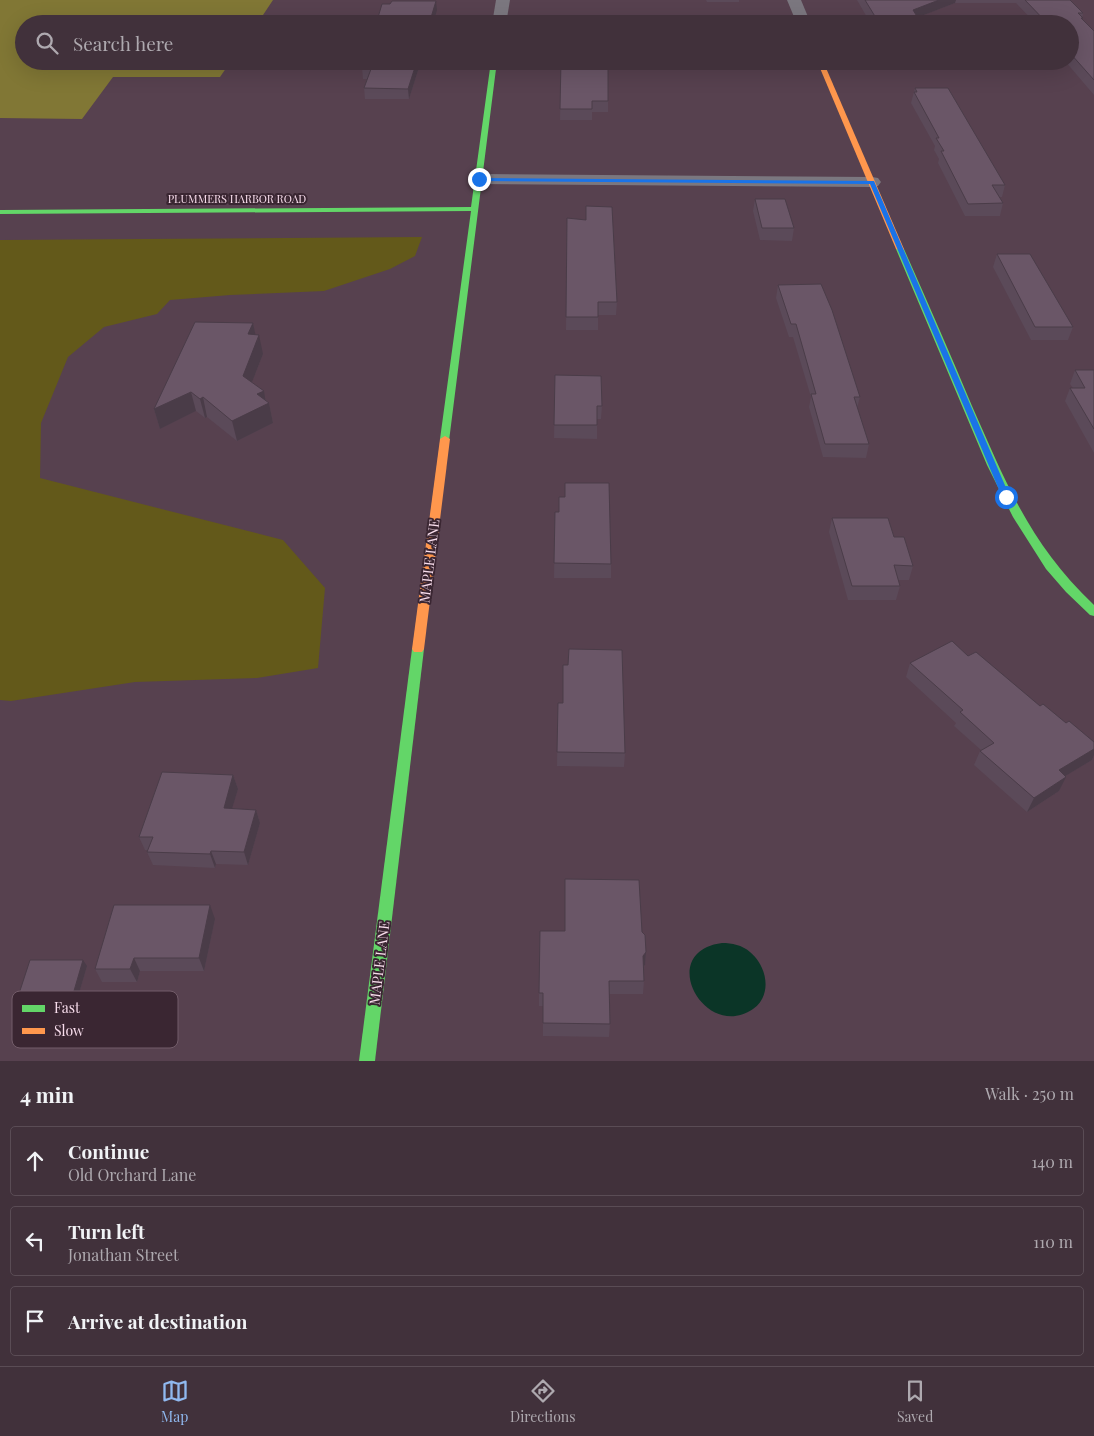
<!DOCTYPE html>
<meta charset="utf-8">
<style>
:root{--surface:#41313b;--page:#483942;--text:#f1f3f6;--muted:#aea9af;--line:#5a4c55;--accent:#90b9f0}
body{margin:0;font-family:"Playfair Display",serif;background:var(--page);color:var(--text)}
.stop{position:absolute;width:15px;height:15px;margin:-11px;border:4px solid #1a73e8;border-radius:50%;background:#fff}
.stop.end{background:#1a73e8;border-color:#fff;box-shadow:0 1px 5px #0008}
.list{margin:0;padding:0;list-style:none}
h2{display:flex;justify-content:space-between;align-items:center;height:65px;margin:0;padding:0 20px;font-size:21px}
h2 small{font-size:16px;font-weight:400;color:var(--muted)}
.list li{display:grid;grid-template-columns:32px 1fr auto;gap:15px;align-items:center;box-sizing:border-box;height:70px;margin:0 10px 10px;padding:0 10px;border:1px solid var(--line);border-radius:5px}
.list b{display:block;font-size:19px;white-space:nowrap}
.list p{margin:0;font-size:16px;white-space:nowrap;color:var(--muted)}
.list em{font-size:16px;font-style:normal;color:var(--muted)}
.icon{flex:none;width:28px;height:28px;fill:none;stroke:currentColor;stroke-width:2;stroke-linecap:round;stroke-linejoin:round}
.map{position:relative;flex:none;width:1094px;height:1061px;overflow:hidden}
.search{position:absolute;background:var(--surface);box-shadow:0 5px 20px #0002;left:15px;right:15px;top:15px;height:55px;display:flex;align-items:center;gap:12px;box-sizing:border-box;padding:0 18px;border-radius:28px;color:var(--muted);font-size:19px}
.sheet{height:305px;background:var(--surface)}
nav{display:flex;justify-content:space-around;align-items:center;box-sizing:border-box;height:70px;border-top:1px solid var(--line);background:var(--surface);font-size:14px;color:var(--muted)}
nav a{display:grid;justify-items:center;gap:2px}
nav .on{color:var(--accent)}
.map>svg:first-child{display:block}
.green{fill:#63591a}
.forest{fill:#817735}
.water{fill:#0b3527}
.lines{fill:none;stroke-linecap:round;stroke-linejoin:round}
.street{fill:#7b777f;fill-rule:evenodd}
.fast{fill:#63d668;fill-rule:evenodd}
.slow{fill:#ff974d;fill-rule:evenodd}
.wall{fill:#5b4a59}
.shaded-wall{fill:#4a3c48}
.building{fill:#6a5667;stroke:#4a3c48}
.route{fill:#1a73e8}
.labels{text-anchor:middle;dominant-baseline:central;stroke-width:4;stroke-linejoin:round;paint-order:stroke}
.far-street-label{font-size:11px;fill:#f8ddec;stroke:#3a2632}
.street-label{font-size:14px;fill:#f8ddec;stroke:#3a2632}
.key{fill:#3a2632;stroke:#735d6a;stroke-width:1}
.key-label{font-size:14px;fill:#f8ddec}
</style>
<div class="map">
<svg width="1094" height="1061" viewBox="0 0 1094 1061">
<rect width="100%" height="100%" fill="#57414f"/>
<polygon class="green" points="422,237 415,256 390,269 324,291 230,295 170,300 157,314 104,327 68,357 41,423 40,478 283,540 325,588 318,668 257,678 135,682 11,701 0,700 0,240"/>
<polygon class="forest" points="0,0 273,0 257,24 24,24 24,61 231,61 220,77 113,77 82,119 0,118"/>
<path class="water" d="M722 943C732 943 742 945 750 952 767 966 773 995 753 1009 705 1042 655 952 722 943Z"/>
<g class="lines">
<g class="street">
<polygon points="496,0 510,0 506,24 492,24"/>
<polygon points="787,0 801,0 811,24 797,24"/>
<polygon points="479,174 872,177 878,178 881,182 878,186 872,187 479,184 473,183 470,179 473,175"/>
</g>
<g class="fast">
<polygon points="491,61 497,61 449,441 445,442 440,439 471,211 0,214 0,210 471,207"/>
<path d="M897 247 904 249C927 301 950 353 972 406 1007 485 1030 544 1094 605V616L1090 615 1066 592 1046 569 1013 517 987 465 896 249Z"/>
<polygon points="418,644 422,646 424,649 375,1061 359,1061 412,649 414,646"/>
</g>
<g class="slow">
<polygon points="817,61 823,61 904,249 903,251 896,249"/>
<polygon points="445,436 450,439 424,649 422,652 414,652 412,649 440,439"/>
</g>
</g>
<g class="wall">
<polygon points="706,0 739,0 739,2 707,2"/>
<polygon points="857,0 1070,0 1083,13 1082,19 1094,31 1094,95 1065,61 1070,61 1070,24 1036,24 1016,3 955,3 918,17 917,24 871,24"/>
<polygon points="421,61 409,99 365,99 364,88 367,79 363,79 362,68"/>
<polygon points="561,61 608,101 608,112 592,112 592,120 560,120"/>
<polygon points="915,88 1005,185 1002,197 999,197 1003,203 1000,216 965,216 938,163 939,159 934,150 935,146 911,103"/>
<polygon points="755,199 794,228 792,241 760,240 753,211"/>
<polygon points="567,218 617,302 616,315 598,315 598,330 566,330"/>
<polygon points="997,254 1073,327 1068,340 1031,340 993,267"/>
<polygon points="778,285 860,397 857,408 869,444 866,458 823,457 809,407 811,397 793,337 789,337 776,298"/>
<polygon points="253,323 255,335 263,354 252,382 266,400 269,403 273,423 237,441 207,417 205,418 196,411 160,429 154,409"/>
<polygon points="1075,370 1094,370 1094,453 1065,401 1070,388 1073,388 1070,384"/>
<polygon points="555,375 602,406 601,419 597,419 597,439 554,438"/>
<polygon points="565,497 611,564 611,578 554,578 555,512 559,512"/>
<polygon points="832,518 894,537 913,566 909,580 898,580 900,586 896,600 848,600 829,532"/>
<polygon points="968,656 1040,706 1094,742 1094,755 1092,760 1065,776 1059,791 1027,812 974,765 980,751 981,750 954,726 956,723 906,677 910,663"/>
<polygon points="558,703 625,753 624,767 557,766"/>
<polygon points="233,775 238,789 232,808 256,810 260,823 248,865 216,864 215,868 153,865 147,852 148,850 145,850 139,837"/>
<polygon points="215,919 204,971 140,971 137,982 102,982 95,969"/>
<polygon points="642,932 646,952 645,965 643,967 644,981 643,994 609,994 610,1024 609,1037 543,1036 543,1006 539,1006 539,993"/>
<polygon points="87,966 73,1014 18,1015 14,1009"/>
</g>
<g class="shaded-wall">
<polygon points="939,0 956,0 955,3 916,18 913,10"/>
<polygon points="436,1 437,10 433,24 429,24"/>
<polygon points="417,61 421,61 409,99 408,89"/>
<polygon points="253,323 257,342 259,335 263,354 247,395 243,376 248,334"/>
<polygon points="264,391 266,404 269,403 273,423 237,441 232,421 257,394"/>
<polygon points="191,392 196,411 160,429 154,409"/>
<polygon points="203,397 207,417 205,418 200,399"/>
<polygon points="1094,749 1094,755 1092,760 1052,784 1059,770"/>
<polygon points="233,775 238,789 228,822 224,808"/>
<polygon points="1066,777 1059,791 1027,812 1034,798"/>
<polygon points="256,810 260,823 248,865 244,852"/>
<polygon points="211,851 216,864 215,868 210,854"/>
<polygon points="210,905 215,919 204,971 199,958"/>
<polygon points="646,952 645,965 641,969 643,956"/>
<polygon points="134,958 140,971 137,982 130,969"/>
<polygon points="83,960 87,966 73,1014 69,1008"/>
</g>
<g class="building">
<polygon points="865,0 939,0 913,10 918,18 876,18"/>
<polygon points="1025,0 1070,0 1083,13 1078,13 1083,18 1081,18 1094,31 1094,80 1070,53 1070,24 1048,24"/>
<polygon points="392,1 436,1 429,24 376,24 382,4 390,4"/>
<polygon points="365,61 417,61 408,89 364,88 371,69 362,68"/>
<polygon points="561,61 608,61 608,101 592,101 592,109 560,109"/>
<polygon points="915,88 948,88 1005,185 992,185 1003,203 968,204 941,151 944,151 936,138 939,138 914,92 917,92"/>
<polygon points="755,199 785,199 794,228 762,228"/>
<polygon points="586,206 612,207 617,302 598,302 598,317 566,317 567,218 586,220"/>
<polygon points="997,254 1030,254 1073,327 1035,327"/>
<polygon points="821,284 832,310 860,397 854,397 869,444 825,444 811,394 816,394 796,324 791,324 778,285"/>
<polygon points="195,322 253,323 248,334 259,335 243,376 264,391 257,394 269,403 232,421 203,397 200,399 191,392 154,409"/>
<polygon points="1075,370 1094,370 1094,429 1070,388 1085,388"/>
<polygon points="555,375 601,376 602,406 597,406 597,425 554,425"/>
<polygon points="565,483 609,483 611,564 554,563 555,512 559,512 559,497 565,497"/>
<polygon points="832,518 888,518 894,537 904,537 913,566 894,565 900,586 852,586"/>
<polygon points="952,641 968,656 976,652 1040,706 1043,704 1066,723 1069,721 1094,742 1094,749 1059,770 1066,777 1034,798 980,751 994,743 960,712 963,710 910,663"/>
<polygon points="569,649 622,650 625,753 557,752 558,703 563,703 563,665 568,665"/>
<polygon points="162,772 233,775 224,808 256,810 244,852 211,851 210,854 147,852 153,837 139,837"/>
<polygon points="565,879 639,880 642,932 645,935 646,952 643,956 644,981 609,981 610,1024 543,1023 543,993 539,993 540,931 565,931"/>
<polygon points="114,905 210,905 199,958 134,958 130,969 95,969"/>
<polygon points="30,960 83,960 69,1008 14,1009"/>
</g>
<polygon class="route" points="477,178 874,181 1010,497 1006,500 1002,497 870,184 479,181"/>
<g class="labels">
<g class="far-street-label">
<text x="237" y="198">PLUMMERS HARBOR ROAD</text>
</g>
<g class="street-label">
<text transform="translate(429 561) rotate(-83)">MAPLE LANE</text>
<text transform="translate(379 963) rotate(-83)">MAPLE LANE</text>
</g>
</g>
<rect x="12" y="991" width="166" height="57" rx="8" class="key"/>
<rect x="22" y="1005" width="23" height="7" fill="#63d668"/>
<rect x="22" y="1028" width="23" height="6" fill="#ff974d"/>
<g class="key-label">
<text x="54" y="1013">Fast</text>
<text x="54" y="1036">Slow</text>
</g>
</svg>
<div class="stop" style="left:1006px;top:497px"></div>
<div class="stop end" style="left:479px;top:179px"></div>
<div class="search"><svg class="icon" aria-label="search" viewBox="0 0 24 24"><circle cx="10" cy="10" r="6"/><path d="M15 15l6 6"/></svg>Search here</div>
</div>
<section class="sheet">
<h2>4 min<small>Walk · 250 m</small></h2>
<ul class="list">
<li><svg class="icon" aria-label="ahead" viewBox="0 0 24 24"><path d="M12 20V5M6 11l6-6 6 6"/></svg><div><b>Continue</b><p>Old Orchard Lane</p></div><em>140 m</em></li>
<li><svg class="icon" aria-label="left" viewBox="0 0 24 24"><path d="M17 20v-9H6M10 6l-5 5 5 5"/></svg><div><b>Turn left</b><p>Jonathan Street</p></div><em>110 m</em></li>
<li><svg class="icon" aria-label="arrive" viewBox="0 0 24 24"><path d="M6 21V4h12l-3 4 3 4H6"/></svg><div><b>Arrive at destination</b></div></li>
</ul>
</section>
<nav>
<a class="on"><svg class="icon" aria-label="map" viewBox="0 0 24 24"><path d="M3 6l6-2 6 2 6-2v14l-6 2-6-2-6 2zM9 4v14M15 6v14"/></svg>Map</a>
<a><svg class="icon" aria-label="directions" viewBox="0 0 24 24"><path d="M12 3l9 9-9 9-9-9zM9 14v-3h6M13 9l2 2-2 2"/></svg>Directions</a>
<a><svg class="icon" aria-label="saved" viewBox="0 0 24 24"><path d="M7 4h10v16l-5-4-5 4z"/></svg>Saved</a>
</nav>
